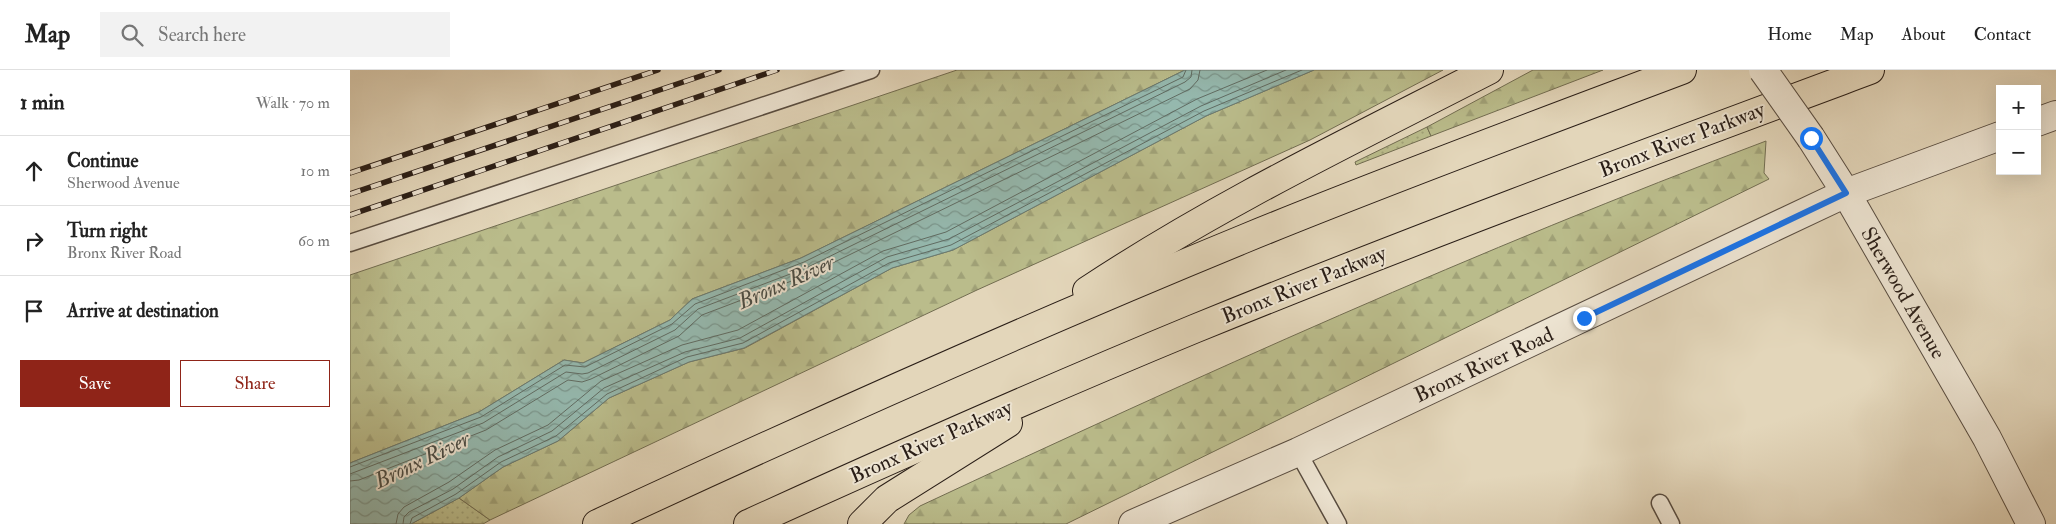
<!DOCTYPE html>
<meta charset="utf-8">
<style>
:root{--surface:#fff;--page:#f2f2f2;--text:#222;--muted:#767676;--line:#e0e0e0;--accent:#8f2418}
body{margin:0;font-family:"IM FELL Double Pica",serif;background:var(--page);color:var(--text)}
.controls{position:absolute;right:15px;top:15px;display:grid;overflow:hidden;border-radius:0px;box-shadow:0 5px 20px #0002}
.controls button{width:45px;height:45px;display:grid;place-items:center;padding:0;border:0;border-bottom:1px solid var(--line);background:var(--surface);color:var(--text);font:25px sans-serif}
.stop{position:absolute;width:15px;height:15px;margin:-11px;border:4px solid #1a73e8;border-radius:50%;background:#fff}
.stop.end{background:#1a73e8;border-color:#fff;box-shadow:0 1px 5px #0008}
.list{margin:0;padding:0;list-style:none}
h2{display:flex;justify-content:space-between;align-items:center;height:65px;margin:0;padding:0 20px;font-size:21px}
h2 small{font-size:16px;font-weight:400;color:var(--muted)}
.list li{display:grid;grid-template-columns:32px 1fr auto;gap:15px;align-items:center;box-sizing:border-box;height:70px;padding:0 20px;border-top:1px solid var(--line)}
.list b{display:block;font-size:19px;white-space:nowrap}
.list p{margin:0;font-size:16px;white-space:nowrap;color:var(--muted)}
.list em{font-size:16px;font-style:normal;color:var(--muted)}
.actions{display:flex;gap:10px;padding:15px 20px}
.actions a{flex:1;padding:11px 0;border:1px solid var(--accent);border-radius:0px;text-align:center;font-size:18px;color:var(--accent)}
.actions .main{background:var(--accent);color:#fff}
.icon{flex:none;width:28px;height:28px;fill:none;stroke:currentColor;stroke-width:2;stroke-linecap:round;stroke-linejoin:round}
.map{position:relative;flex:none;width:1706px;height:454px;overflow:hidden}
header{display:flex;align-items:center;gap:30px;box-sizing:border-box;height:70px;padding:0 25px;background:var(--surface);border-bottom:1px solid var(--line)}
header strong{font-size:24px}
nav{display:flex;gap:28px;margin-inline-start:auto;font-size:18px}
.search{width:350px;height:45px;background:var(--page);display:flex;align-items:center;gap:12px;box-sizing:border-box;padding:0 18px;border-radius:0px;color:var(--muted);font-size:19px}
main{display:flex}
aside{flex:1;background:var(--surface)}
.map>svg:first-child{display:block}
.grass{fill:url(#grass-dots);stroke:#726d51}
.forest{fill:url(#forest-firs);stroke:#726d51}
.water{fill:url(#water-waves);stroke:#6a7b72}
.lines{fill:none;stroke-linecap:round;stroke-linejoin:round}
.shore{stroke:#606c63;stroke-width:1}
.service-casing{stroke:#584c40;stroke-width:19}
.tertiary-casing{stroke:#584c40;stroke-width:30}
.motorway-casing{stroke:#2a1e17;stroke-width:30}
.service{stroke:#ede4d2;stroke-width:16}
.tertiary{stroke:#ede4d2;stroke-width:28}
.motorway{stroke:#e3d6ba;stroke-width:28}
.rail-casing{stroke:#2a1e17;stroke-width:5.5}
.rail{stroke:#ede4d2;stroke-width:4;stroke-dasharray:11;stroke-linecap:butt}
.tertiary-bridge-casing{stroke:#584c40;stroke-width:30;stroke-linecap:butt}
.tertiary-bridge{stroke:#ede4d2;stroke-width:28}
.route{stroke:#1a73e8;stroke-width:6}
.labels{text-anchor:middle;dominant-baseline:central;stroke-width:4;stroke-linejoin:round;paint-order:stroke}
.street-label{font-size:21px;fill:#2a1e17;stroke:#ede4d2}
.water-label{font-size:22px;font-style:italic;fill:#4a4c45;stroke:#ede4d2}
</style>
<header>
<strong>Map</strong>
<div class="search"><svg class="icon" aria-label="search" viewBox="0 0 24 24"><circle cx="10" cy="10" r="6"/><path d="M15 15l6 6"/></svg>Search here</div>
<nav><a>Home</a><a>Map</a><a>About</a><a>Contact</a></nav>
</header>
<main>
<aside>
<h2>1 min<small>Walk · 70 m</small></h2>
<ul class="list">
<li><svg class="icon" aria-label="ahead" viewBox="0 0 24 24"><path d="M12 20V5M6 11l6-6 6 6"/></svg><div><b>Continue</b><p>Sherwood Avenue</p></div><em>10 m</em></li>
<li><svg class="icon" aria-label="right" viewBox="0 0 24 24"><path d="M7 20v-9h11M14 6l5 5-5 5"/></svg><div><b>Turn right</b><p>Bronx River Road</p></div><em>60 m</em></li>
<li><svg class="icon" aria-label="arrive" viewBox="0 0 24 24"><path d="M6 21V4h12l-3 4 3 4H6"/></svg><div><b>Arrive at destination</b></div></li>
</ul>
<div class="actions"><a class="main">Save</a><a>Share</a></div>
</aside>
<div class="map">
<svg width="1706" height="454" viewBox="0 0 1706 454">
<defs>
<pattern id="grass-dots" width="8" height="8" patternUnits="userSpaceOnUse" patternTransform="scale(1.25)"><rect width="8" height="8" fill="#babc8b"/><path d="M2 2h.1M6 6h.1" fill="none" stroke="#a0a177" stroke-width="1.8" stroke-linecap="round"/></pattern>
<pattern id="forest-firs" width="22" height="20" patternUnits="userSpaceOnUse" patternTransform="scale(1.25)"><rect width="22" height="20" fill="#babc8b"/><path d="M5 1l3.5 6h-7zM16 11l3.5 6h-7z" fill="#a0a177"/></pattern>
<pattern id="water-waves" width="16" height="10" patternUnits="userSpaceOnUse" patternTransform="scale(1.25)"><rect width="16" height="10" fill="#95b9af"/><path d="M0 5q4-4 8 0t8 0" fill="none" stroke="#7a968d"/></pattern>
</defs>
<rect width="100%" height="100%" fill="#e3d6ba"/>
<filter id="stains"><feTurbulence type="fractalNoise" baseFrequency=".004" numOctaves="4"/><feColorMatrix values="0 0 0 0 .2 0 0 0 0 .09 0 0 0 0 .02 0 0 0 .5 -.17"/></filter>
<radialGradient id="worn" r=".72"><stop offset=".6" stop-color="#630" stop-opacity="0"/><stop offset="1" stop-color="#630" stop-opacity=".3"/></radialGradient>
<g class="grass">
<polygon points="1077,57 1081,66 1006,95 1005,92"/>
<polygon points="109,428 140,450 133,454 61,454"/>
</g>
<g class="forest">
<polygon points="607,0 835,0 451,188 342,229 320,250 233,293 214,290 129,342 0,393 0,205"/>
<polygon points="964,0 1093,0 960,70 627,220 140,450 109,428 153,397 208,371 259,328 339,292 395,278 542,198 603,180 856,46"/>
<polygon points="1183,0 1253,0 1081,66 1077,57"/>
<path d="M1416 71 1414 103 1419 109 716 454H554L559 445 570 436C848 306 1129 179 1416 71Z"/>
</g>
<polygon class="water" points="835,0 964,0 856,46 603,180 542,198 394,278 339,292 259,328 208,371 153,397 109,428 61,454 0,454 0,393 129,342 214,290 233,293 320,250 342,229 451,188"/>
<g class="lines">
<g class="shore">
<polyline points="0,397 131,347 215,295 235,297 322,254 345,234 454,192 833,7 836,0"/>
<polyline points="0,404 133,353 216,302 232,304 238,303 325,260 348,239 456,198 835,12 841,7 842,0"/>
<polyline points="0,411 9,410 136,360 218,310 232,312 241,309 329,266 352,245 460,204 840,19 848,10 850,0"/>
<polyline points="46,454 48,444 54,437 99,412 145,380 198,355 251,311 332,275 388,260 533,181 596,162 847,29 917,0"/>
<polyline points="53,454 54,447 59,442 103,419 148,387 202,361 254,318 335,282 390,268 537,187 599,169 851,36 936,0"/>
<polyline points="60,454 62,448 106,424 151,392 206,366 257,324 337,287 393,273 539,193 601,175 854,41 952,0"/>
</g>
<defs>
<g id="service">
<polyline points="0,173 521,0"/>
<polyline points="948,382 988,454"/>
<polyline points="1310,433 1321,454"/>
</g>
<g id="tertiary">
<polyline points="1687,52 1706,45"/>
<polyline points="1461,68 1496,123 1637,368 1681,454"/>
<polyline points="783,454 948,382 1496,123 1650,66"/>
</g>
<g id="motorway">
<path d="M737 221C865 136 1003 70 1139 0"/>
<path d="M247 454C462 354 677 258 896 168 1040 109 1186 55 1332 0"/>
<path d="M398 454C545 387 694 321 844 259 1067 168 1294 84 1520 0"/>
<polyline points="512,454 537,429 658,353"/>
</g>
</defs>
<use href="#service" class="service-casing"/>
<use href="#tertiary" class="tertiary-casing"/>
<use href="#motorway" class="motorway-casing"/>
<use href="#service" class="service"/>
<use href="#tertiary" class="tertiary"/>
<use href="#motorway" class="motorway"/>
<defs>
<g id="rail">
<polyline points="0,103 308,0"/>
<polyline points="0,124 369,0"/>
<polyline points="0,145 427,0"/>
</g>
</defs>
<use href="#rail" class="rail-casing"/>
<use href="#rail" class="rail"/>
<defs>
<polyline id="tertiary-bridge" points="1413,0 1461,68"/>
</defs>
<use href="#tertiary-bridge" class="tertiary-bridge-casing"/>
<use href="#tertiary-bridge" class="tertiary-bridge"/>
</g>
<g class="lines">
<polyline class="route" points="1234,248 1496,123 1461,68"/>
</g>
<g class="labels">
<g class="street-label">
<text transform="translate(1332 70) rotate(-21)">Bronx River Parkway</text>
<text transform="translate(954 215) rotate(-22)">Bronx River Parkway</text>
<text transform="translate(1553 223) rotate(60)">Sherwood Avenue</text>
<text transform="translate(1134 295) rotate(-25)">Bronx River Road</text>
<text transform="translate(581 372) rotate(-24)">Bronx River Parkway</text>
</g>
<g class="water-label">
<text transform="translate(436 212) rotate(-24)">Bronx River</text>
<text transform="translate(72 390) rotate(-26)">Bronx River</text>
</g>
</g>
<rect width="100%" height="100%" filter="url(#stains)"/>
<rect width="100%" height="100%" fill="url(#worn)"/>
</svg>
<div class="controls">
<button>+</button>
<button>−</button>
</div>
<div class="stop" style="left:1461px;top:68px"></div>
<div class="stop end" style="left:1234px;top:248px"></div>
</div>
</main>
